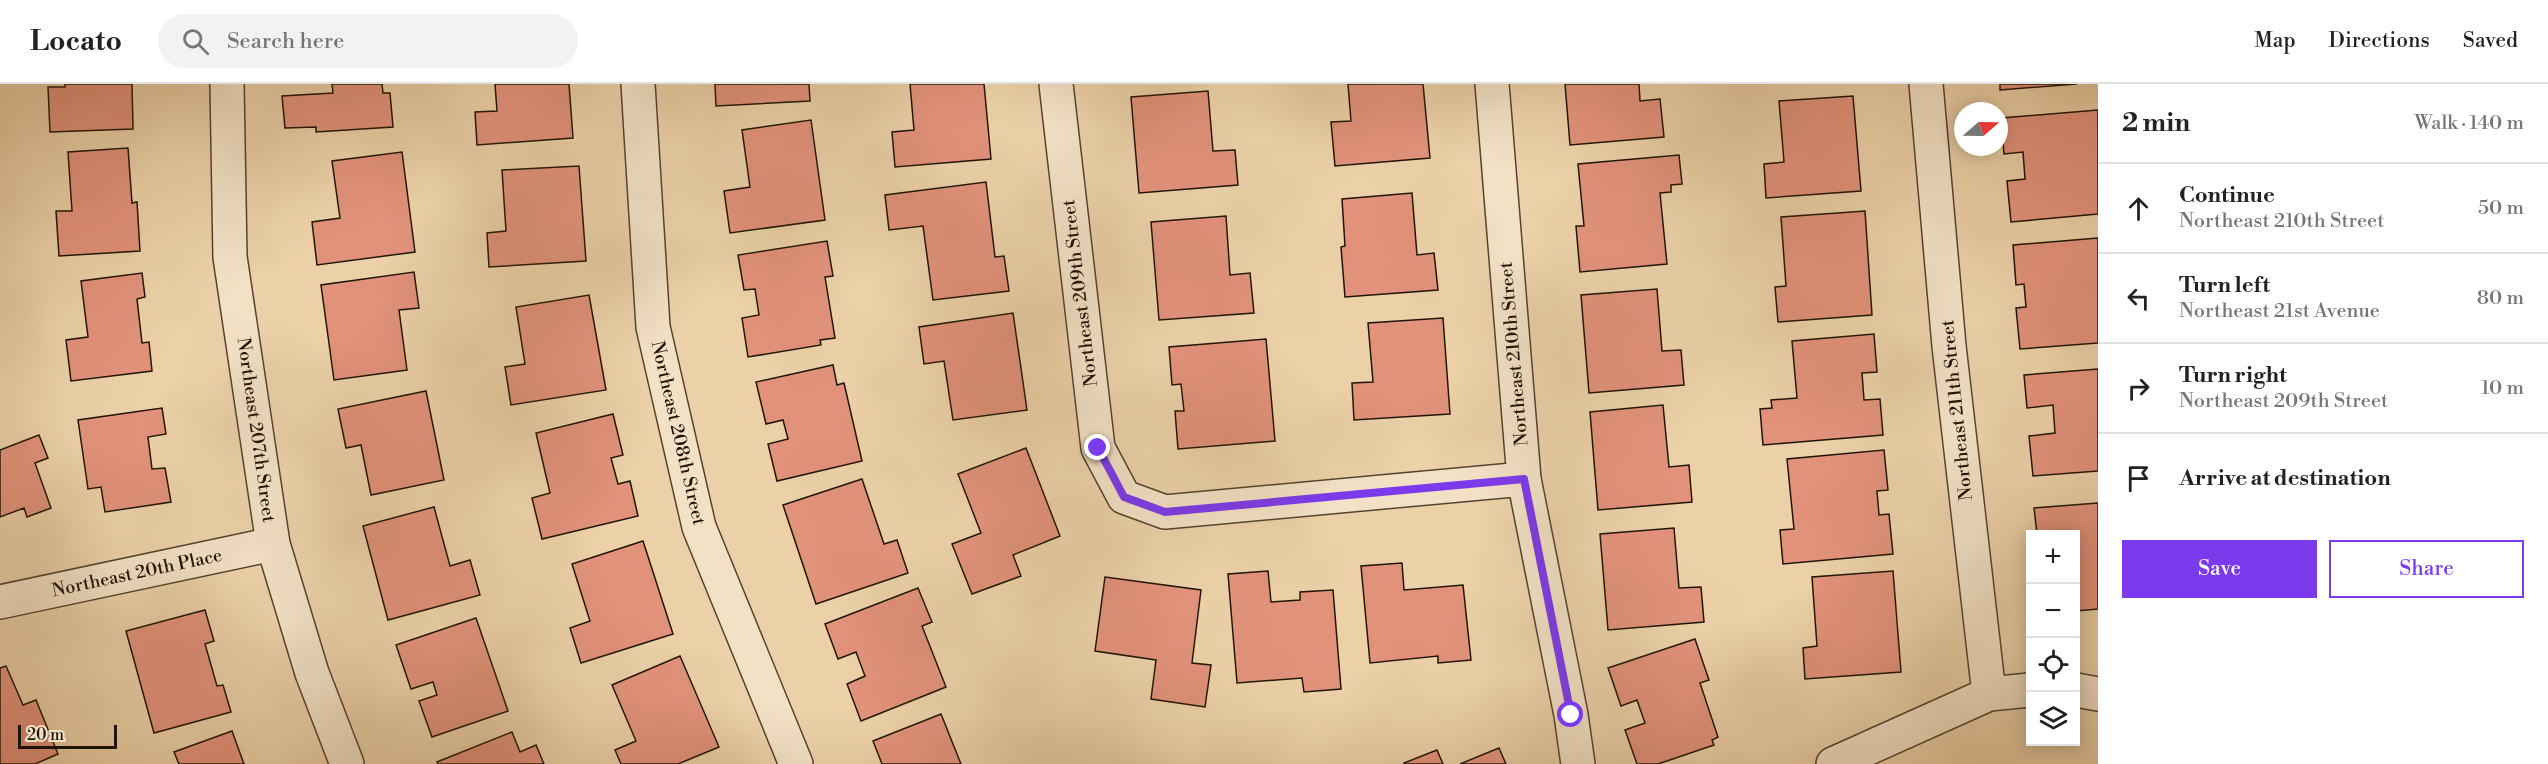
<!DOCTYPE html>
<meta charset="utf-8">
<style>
:root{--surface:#fff;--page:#f2f2f2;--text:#222;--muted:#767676;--line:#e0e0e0;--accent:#7c3aed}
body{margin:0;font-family:"Libre Bodoni",serif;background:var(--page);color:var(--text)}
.controls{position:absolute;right:18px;bottom:18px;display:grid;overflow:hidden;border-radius:0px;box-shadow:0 3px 15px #0003}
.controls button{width:54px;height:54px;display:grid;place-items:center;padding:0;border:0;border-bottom:2px solid var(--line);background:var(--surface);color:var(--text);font:30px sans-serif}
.compass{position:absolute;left:1954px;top:18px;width:54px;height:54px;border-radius:50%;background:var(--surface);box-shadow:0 3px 15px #0003;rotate:70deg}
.scale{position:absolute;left:18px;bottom:15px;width:99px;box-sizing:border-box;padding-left:6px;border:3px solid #201509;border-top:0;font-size:16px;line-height:21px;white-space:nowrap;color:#201509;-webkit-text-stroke:4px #f3e1c6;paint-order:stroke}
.stop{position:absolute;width:18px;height:18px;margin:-14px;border:4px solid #7c3aed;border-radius:50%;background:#fff}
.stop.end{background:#7c3aed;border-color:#fff;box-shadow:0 2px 6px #0008}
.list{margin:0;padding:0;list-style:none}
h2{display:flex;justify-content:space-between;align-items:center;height:78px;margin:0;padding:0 24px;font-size:26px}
h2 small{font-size:20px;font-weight:400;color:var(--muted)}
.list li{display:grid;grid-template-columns:39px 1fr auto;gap:18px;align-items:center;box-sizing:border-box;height:90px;padding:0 24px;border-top:2px solid var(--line)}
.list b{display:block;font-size:22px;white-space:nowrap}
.list p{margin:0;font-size:20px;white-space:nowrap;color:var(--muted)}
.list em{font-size:20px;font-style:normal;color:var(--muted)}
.actions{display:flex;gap:12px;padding:18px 24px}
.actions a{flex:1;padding:14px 0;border:2px solid var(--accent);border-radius:0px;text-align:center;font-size:21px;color:var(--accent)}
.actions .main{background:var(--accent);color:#fff}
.icon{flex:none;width:33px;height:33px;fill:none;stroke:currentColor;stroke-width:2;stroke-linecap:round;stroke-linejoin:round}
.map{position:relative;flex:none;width:2098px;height:680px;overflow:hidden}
header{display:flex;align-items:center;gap:36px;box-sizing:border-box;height:84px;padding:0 30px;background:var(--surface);border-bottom:2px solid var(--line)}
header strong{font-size:28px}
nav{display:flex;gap:33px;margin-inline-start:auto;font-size:21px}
.search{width:420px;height:54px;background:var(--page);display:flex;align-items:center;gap:15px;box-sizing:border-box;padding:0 21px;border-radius:33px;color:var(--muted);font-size:22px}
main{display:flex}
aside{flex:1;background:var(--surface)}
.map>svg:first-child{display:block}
.building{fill:#e2927b;stroke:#201509;stroke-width:1.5}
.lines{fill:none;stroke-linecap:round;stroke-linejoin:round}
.minor-casing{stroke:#534431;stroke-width:36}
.minor{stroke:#f3e1c6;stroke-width:33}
.route{stroke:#7c3aed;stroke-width:8}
.labels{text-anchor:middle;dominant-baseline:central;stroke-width:4.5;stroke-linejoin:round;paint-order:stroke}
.street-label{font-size:18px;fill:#201509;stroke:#f3e1c6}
</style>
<header>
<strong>Locato</strong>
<div class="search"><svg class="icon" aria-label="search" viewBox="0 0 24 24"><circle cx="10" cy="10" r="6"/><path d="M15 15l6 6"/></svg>Search here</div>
<nav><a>Map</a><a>Directions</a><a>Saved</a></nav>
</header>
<main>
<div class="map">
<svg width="2098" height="680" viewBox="0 0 2098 680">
<rect width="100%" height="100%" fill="#ecd1a8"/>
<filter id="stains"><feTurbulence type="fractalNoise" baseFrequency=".00333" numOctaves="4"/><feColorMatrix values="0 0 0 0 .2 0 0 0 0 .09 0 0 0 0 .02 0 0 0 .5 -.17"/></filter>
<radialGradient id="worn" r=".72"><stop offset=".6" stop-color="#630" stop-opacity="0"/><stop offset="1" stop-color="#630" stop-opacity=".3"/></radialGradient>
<g class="building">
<polygon points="65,0 132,0 133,45 50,48 48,3 65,3"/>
<polygon points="332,0 382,0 383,9 390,9 393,43 316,48 316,43 285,44 282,12 333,9"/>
<polygon points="495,0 569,0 573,54 477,61 475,28 497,27"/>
<polygon points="715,0 809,0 810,17 716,22"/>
<polygon points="910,0 984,0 991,75 895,83 892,48 914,46"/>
<polygon points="1348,0 1423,0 1430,74 1335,82 1331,38 1351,37"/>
<polygon points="1565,0 1639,0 1640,17 1660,15 1664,53 1570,61"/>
<polygon points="2000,0 2077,0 2000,6"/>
<polygon points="1208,7 1213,67 1235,66 1238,101 1139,109 1131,13"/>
<polygon points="1853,12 1861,107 1766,114 1764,80 1784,78 1779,17"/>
<polygon points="2098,26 2098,130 2011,138 2007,97 2025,95 2023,68 2004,70 2001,34"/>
<polygon points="811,36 825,136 730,149 724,107 750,103 742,46"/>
<polygon points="128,64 132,119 137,118 140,167 59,172 56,127 72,127 68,68"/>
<polygon points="402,68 415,168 317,181 312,138 340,134 332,77"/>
<polygon points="1679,71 1682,100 1671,101 1671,108 1660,109 1667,180 1580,188 1576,142 1584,142 1578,80"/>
<polygon points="579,82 586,177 489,183 487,149 506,147 502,86"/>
<polygon points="986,98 995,173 1004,172 1009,207 933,216 923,142 889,146 885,111"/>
<polygon points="1412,109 1417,171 1434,169 1438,206 1345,213 1341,163 1345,162 1342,115"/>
<polygon points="1865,127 1872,231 1778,238 1775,203 1786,202 1781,133"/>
<polygon points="1226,132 1230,191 1250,189 1254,229 1159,236 1151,138"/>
<polygon points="2098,154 2098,259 2020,265 2016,224 2026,223 2024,200 2016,201 2013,161"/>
<polygon points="827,157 833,192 825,193 835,254 820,256 821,261 748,273 742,234 759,231 755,205 744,206 738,171"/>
<polygon points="414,188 419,224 399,226 407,286 334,296 321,201"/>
<polygon points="142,189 145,213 137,215 142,259 149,258 152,287 71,297 66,256 88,253 81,197"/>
<polygon points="1657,205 1662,267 1681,266 1684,301 1589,309 1581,211"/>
<polygon points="589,211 606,306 511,321 505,283 525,280 516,223"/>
<polygon points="1013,229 1027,326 953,336 944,277 924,280 919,243"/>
<polygon points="1443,234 1450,330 1354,336 1352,299 1373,298 1368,239"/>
<polygon points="1874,250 1877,288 1862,289 1864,316 1880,315 1883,351 1763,361 1760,325 1772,324 1771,316 1797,314 1792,257"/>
<polygon points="1266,255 1275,357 1178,365 1175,327 1184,327 1181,300 1172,301 1169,263"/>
<polygon points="833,281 837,301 844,299 862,377 777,397 768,360 788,355 783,336 766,340 756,298"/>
<polygon points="2098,285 2098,387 2033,392 2029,352 2055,349 2053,321 2027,324 2024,291"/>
<polygon points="426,307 444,396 371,411 361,361 346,364 338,325"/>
<polygon points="1663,321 1669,383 1689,381 1692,418 1598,426 1590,328"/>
<polygon points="162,324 166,350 148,353 152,385 165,384 171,418 105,428 101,403 88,405 78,336"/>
<polygon points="613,330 623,371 611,374 618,400 630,397 638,432 542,455 532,414 550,409 536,349"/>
<polygon points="39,351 48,374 35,379 51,424 27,433 24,424 0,433 0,366"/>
<polygon points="1026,364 1060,452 1013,471 1021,492 972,510 952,460 981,449 958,390"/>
<polygon points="1884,366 1888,406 1877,407 1879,431 1889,430 1893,470 1783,480 1780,446 1794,445 1787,375"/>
<polygon points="862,395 884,460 897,456 908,489 816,520 783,421"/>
<polygon points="2098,419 2098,525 2076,527 2076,450 2037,450 2034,424"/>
<polygon points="434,423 450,482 470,476 480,511 388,536 363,442"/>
<polygon points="1674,444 1679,504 1701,503 1704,538 1608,546 1600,450"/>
<polygon points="643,457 673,550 581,579 570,544 590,537 572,480"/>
<polygon points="1402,479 1404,506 1463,501 1471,576 1438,579 1438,572 1370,579 1361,482"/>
<polygon points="1268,487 1271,518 1300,516 1300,508 1333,506 1341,605 1304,608 1302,594 1237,599 1228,490"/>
<polygon points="1893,487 1901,588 1805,595 1803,564 1817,562 1812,493"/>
<polygon points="1105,493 1201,506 1192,579 1211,581 1205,623 1151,615 1156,576 1095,567"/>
<polygon points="918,504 932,538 922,542 946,603 861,637 847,600 865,592 856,568 838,575 825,540"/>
<polygon points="205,526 214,557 205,560 217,602 223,601 231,628 154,649 126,547"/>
<polygon points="476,534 508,627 432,653 419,617 437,611 433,598 411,605 396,561"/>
<polygon points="1695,555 1709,596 1700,599 1718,653 1712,656 1714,661 1658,680 1637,680 1625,646 1645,639 1637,616 1621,622 1608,584"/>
<polygon points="680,572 719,663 678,680 621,680 615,666 636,657 612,601"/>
<polygon points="6,582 23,621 36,616 58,670 35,680 0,680 0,584"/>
<polygon points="941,630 961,680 882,680 873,657"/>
<polygon points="232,647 244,680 179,680 174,668"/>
<polygon points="512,648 520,668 536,661 544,680 438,680 437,678"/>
<polygon points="1499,664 1506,680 1460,680"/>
<polygon points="1437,666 1443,680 1405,680 1404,679"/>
</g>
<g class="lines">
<defs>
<g id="minor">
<polyline points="227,0 230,173 273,460 312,589 347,680"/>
<polyline points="638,0 653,243 699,443 796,680"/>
<polyline points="1056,0 1098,364 1124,413 1165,428 1524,395"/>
<polyline points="1492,0 1524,395 1571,631 1578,680"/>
<polyline points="1926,0 1949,262 1989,610"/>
<polyline points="0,518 273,460"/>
<polyline points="2076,606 2098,610"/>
<polyline points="1833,680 1989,610 2030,606"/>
</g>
</defs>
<use href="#minor" class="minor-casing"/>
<use href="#minor" class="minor"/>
</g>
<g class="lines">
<polyline class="route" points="1098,364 1124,413 1165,428 1524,395 1571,631"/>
</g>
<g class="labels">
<g class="street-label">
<text transform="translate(1080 209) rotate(-97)">Northeast 209th Street</text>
<text transform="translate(1514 270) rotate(-95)">Northeast 210th Street</text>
<text transform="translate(1957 326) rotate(-96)">Northeast 211th Street</text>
<text transform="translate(256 346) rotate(82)">Northeast 207th Street</text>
<text transform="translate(678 349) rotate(77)">Northeast 208th Street</text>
<text transform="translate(137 489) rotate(-12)">Northeast 20th Place</text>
</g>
</g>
<rect width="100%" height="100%" filter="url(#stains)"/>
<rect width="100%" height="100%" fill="url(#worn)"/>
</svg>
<div class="controls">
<button>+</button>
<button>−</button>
<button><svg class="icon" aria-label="locate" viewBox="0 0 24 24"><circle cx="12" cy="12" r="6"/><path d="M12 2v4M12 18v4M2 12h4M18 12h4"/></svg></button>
<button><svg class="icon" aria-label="layers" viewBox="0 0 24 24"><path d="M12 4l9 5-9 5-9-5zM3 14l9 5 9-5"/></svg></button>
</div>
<svg class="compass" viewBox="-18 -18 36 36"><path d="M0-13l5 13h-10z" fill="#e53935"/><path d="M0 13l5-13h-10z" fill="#767676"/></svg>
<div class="scale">20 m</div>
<div class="stop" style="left:1571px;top:631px"></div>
<div class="stop end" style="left:1098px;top:364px"></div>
</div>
<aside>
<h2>2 min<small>Walk · 140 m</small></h2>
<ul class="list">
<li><svg class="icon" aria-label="ahead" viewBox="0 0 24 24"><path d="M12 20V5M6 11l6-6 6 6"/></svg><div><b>Continue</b><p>Northeast 210th Street</p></div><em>50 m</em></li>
<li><svg class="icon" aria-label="left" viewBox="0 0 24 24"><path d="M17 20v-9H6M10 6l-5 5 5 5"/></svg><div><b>Turn left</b><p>Northeast 21st Avenue</p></div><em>80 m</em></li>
<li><svg class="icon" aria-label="right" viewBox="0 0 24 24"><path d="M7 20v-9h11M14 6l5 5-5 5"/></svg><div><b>Turn right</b><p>Northeast 209th Street</p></div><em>10 m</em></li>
<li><svg class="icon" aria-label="arrive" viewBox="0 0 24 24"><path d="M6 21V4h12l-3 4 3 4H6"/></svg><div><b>Arrive at destination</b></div></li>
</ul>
<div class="actions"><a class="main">Save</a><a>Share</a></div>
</aside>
</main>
